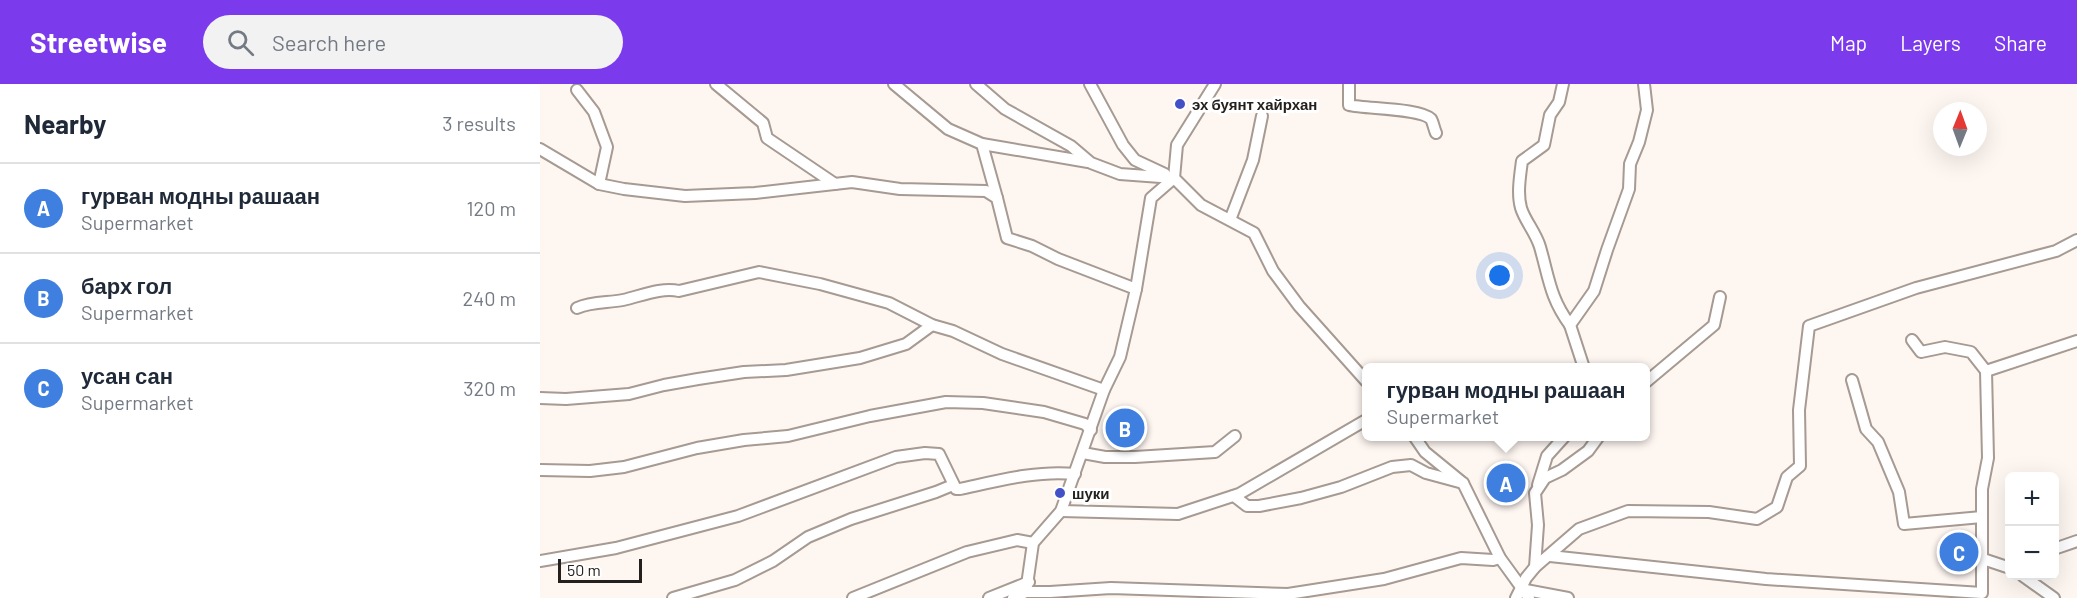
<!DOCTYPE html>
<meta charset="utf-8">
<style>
:root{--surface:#fff;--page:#f2f2f3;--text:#1f2937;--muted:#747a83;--line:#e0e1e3;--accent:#7c3aed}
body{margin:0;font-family:Barlow,sans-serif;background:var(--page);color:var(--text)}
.controls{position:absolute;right:18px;bottom:18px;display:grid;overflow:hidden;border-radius:9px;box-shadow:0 6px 24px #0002}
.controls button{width:54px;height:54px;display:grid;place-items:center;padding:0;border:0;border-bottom:2px solid var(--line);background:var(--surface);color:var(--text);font:30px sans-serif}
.compass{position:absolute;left:1393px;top:18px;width:54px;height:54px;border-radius:50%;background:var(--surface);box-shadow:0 6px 24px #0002;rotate:1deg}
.scale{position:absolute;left:18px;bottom:15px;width:84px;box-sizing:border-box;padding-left:6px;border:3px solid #24201d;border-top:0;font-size:16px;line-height:21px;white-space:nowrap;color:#24201d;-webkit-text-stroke:4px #fff;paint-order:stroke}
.you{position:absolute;left:960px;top:192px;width:21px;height:21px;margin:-15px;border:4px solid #fff;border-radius:50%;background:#1a73e8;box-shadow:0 0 0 9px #1a73e833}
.badge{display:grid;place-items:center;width:39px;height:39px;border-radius:50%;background:var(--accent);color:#fff;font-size:20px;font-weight:700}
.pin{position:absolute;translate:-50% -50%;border:3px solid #fff;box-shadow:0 2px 6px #0006}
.popup{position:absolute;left:822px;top:279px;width:288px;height:78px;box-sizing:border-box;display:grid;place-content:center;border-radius:9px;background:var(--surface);filter:drop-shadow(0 2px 4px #0005);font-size:20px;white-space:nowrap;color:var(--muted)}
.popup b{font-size:22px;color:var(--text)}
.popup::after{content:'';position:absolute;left:50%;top:100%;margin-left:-12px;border:12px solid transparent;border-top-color:var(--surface)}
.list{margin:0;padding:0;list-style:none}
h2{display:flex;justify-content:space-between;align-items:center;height:78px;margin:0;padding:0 24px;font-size:26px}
h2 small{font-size:20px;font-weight:400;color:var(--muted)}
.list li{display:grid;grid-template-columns:39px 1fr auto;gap:18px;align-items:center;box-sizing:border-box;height:90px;padding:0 24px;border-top:2px solid var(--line)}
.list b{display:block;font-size:22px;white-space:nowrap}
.list p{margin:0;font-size:20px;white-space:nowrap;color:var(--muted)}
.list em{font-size:20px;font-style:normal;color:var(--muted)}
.icon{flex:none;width:33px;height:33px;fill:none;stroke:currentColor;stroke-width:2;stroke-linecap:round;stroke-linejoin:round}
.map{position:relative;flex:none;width:1537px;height:514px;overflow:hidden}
header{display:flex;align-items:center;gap:36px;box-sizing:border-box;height:84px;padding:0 30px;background:var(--accent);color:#fff}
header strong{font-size:28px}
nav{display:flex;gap:33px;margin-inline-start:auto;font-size:21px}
.search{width:420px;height:54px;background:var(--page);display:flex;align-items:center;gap:15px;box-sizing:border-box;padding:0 21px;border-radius:33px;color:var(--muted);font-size:22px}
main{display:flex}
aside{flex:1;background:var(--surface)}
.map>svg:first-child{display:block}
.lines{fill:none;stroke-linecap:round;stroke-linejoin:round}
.minor-casing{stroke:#a69a92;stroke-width:14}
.minor{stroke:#fff;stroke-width:10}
.poi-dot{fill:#4252c6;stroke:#fff;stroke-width:2}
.labels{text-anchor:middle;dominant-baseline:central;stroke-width:6;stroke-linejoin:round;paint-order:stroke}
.poi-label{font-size:15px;font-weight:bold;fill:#24201d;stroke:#fff;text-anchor:start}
</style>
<header>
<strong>Streetwise</strong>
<div class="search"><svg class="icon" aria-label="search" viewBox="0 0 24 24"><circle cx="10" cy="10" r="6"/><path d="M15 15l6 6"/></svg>Search here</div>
<nav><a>Map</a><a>Layers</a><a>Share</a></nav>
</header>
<main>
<aside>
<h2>Nearby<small>3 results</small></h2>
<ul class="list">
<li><span class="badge" style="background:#3f7fe0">A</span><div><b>гурван модны рашаан</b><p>Supermarket</p></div><em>120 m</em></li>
<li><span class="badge" style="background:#3f7fe0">B</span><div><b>барх гол</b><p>Supermarket</p></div><em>240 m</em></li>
<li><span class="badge" style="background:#3f7fe0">C</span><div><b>усан сан</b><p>Supermarket</p></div><em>320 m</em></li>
</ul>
</aside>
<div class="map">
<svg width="1537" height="514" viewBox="0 0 1537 514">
<rect width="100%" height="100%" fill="#fef6f1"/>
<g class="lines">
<defs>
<g id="minor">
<polyline points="176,0 223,39 227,54 295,100"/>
<polyline points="354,0 408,45 442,60 457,114"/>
<polyline points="436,0 465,25 531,62 551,79 580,90 634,94"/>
<polyline points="550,0 583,61 595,76 625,90"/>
<polyline points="675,0 637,61 634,94 661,121 714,149 733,187 759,222 826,297"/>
<path d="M809 0V21C825 25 880 24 891 35 893 38 894 45 896 49"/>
<path d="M1023 0 1019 18 1010 31 1004 61 982 77C980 92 977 110 981 124 985 137 996 149 1000 163 1009 194 1010 214 1030 241"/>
<polyline points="37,6 54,28 67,63 59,100"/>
<polyline points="442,60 548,78"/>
<polyline points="0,65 59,100 84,105 145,112 215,109 312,98 360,105 446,107 457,114 467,154 492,162 518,175 596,205"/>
<polyline points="690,136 713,76 722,32"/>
<path d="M37 224C52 217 68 219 83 216 101 212 121 203 139 207L219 188 280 200 349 219 392 241 413 247 462 270 564 306"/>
<polyline points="1372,256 1381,268 1405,263 1431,268 1446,287"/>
<polyline points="1044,284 1030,241 1054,207 1067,166 1089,105 1090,80 1099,58 1107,26 1104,0"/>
<polyline points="1312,296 1326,345 1338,358 1359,408 1364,440 1442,433"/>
<polyline points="1106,298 1174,241 1180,213"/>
<polyline points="0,314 26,315 89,310 124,301 158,295 204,288 246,286 320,274 366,260 392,241"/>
<polyline points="874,352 885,368 923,399 960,474 989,514"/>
<polyline points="543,369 565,373 595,373 675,368 695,352"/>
<polyline points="0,386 50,387 84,383 157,364 204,356 248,352 330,332 406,318 443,319 504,328 545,340 551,346"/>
<polyline points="998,401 1007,372 1025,352"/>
<polyline points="694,412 707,422 719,422 761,414 801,403 852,383 871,381 886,389 923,399"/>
<polyline points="521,427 638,430 699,410 826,336"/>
<polyline points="1514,465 1537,457"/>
<polyline points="1010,472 1226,495 1442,509 1442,405 1448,374 1446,287 1537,257"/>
<polyline points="1443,475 1470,484"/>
<path d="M0 477 76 464 198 432 356 373 385 369 399 370 416 405H420C457 397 497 386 535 390"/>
<polyline points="995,483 998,441 995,409 1005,394 1022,386 1048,367 1059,352"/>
<polyline points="1483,492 1514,514"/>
<polyline points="981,505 1028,514"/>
<polyline points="486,508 510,508 571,504 748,510 844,495 921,474 953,476 960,474"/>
<polyline points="133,514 195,496 233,477 268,453 311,435 396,408 413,401"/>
<polyline points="313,514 427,468 477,456 493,459"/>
<polyline points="449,514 489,498"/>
<polyline points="473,514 486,508 493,459 521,427 564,306 580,273 596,205 611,114 634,94"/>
<polyline points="976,514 986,494 995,483 1039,445 1088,427 1169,428 1217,435 1237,423 1247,393 1260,382 1259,326 1269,242 1376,204 1516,167 1537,156"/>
</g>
</defs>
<use href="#minor" class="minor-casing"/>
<use href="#minor" class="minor"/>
</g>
<g class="poi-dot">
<circle cx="640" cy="20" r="6"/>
<circle cx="520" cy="409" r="6"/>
</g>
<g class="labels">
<g class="poi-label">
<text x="652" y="20">эх буянт хайрхан</text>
<text x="532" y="409">шуки</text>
</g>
</g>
</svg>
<div class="controls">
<button>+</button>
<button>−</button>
</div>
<svg class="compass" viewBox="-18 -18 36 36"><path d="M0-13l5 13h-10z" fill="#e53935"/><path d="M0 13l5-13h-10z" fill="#747a83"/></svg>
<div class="scale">50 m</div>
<div class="you"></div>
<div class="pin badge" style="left:966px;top:399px;background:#3f7fe0">A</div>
<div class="popup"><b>гурван модны рашаан</b>Supermarket</div>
<div class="pin badge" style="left:585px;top:344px;background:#3f7fe0">B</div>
<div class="pin badge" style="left:1419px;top:468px;background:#3f7fe0">C</div>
</div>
</main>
